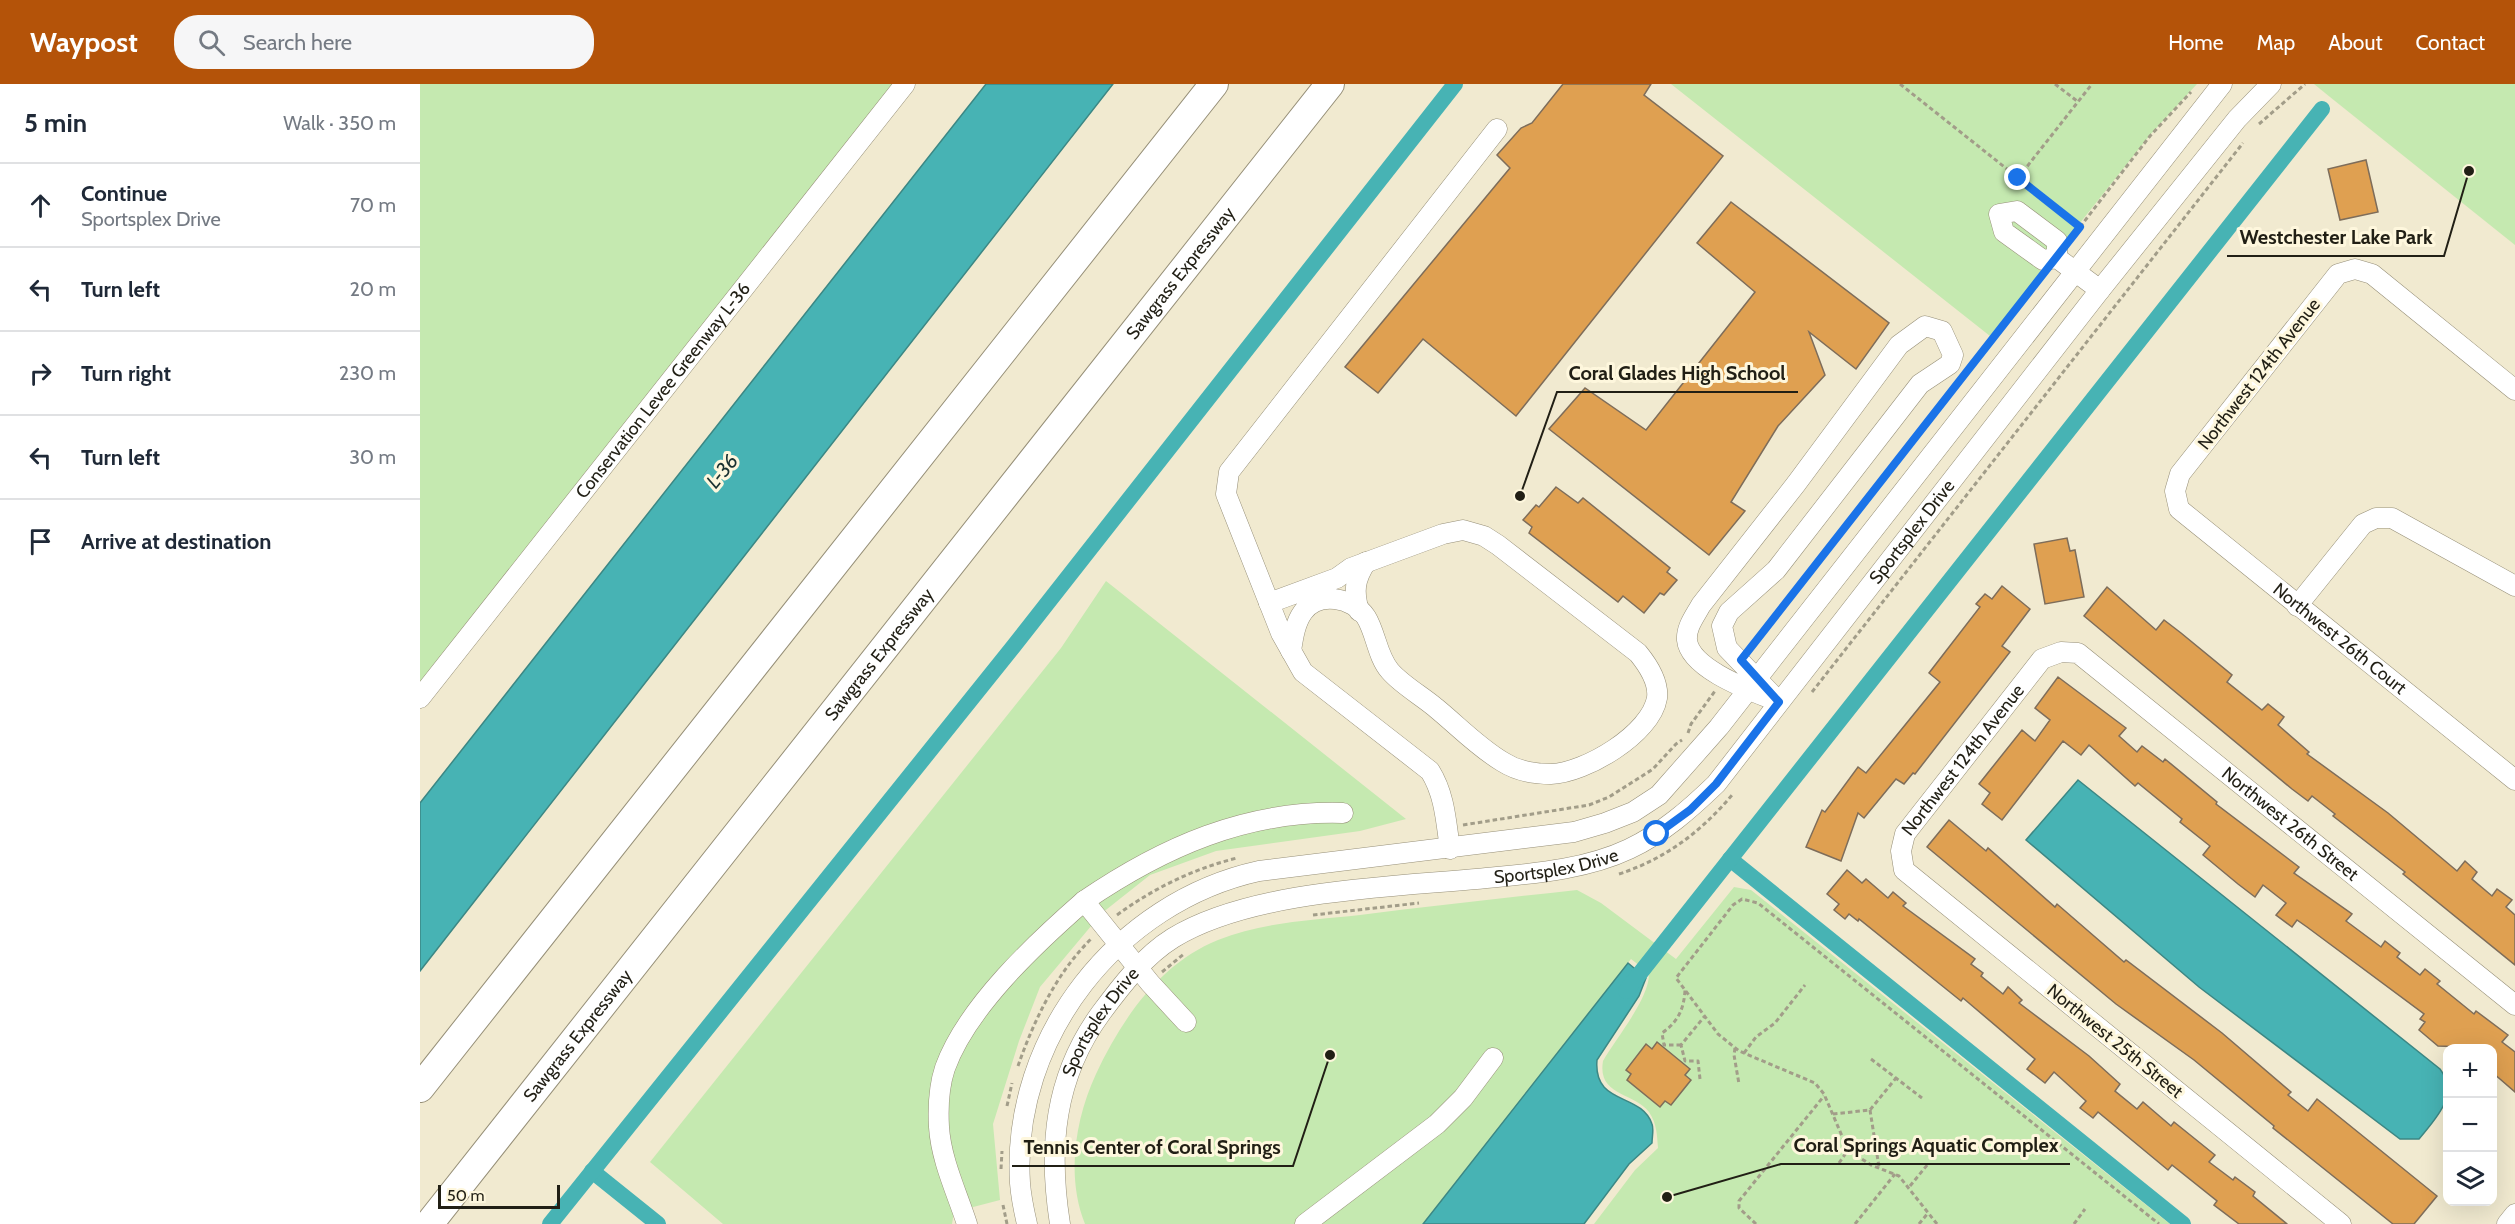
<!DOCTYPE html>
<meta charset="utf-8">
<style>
:root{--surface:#fff;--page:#f6f6f7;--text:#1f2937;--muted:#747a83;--line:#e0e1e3;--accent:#b45309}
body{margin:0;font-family:Cabin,sans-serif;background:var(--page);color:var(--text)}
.controls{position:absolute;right:18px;bottom:18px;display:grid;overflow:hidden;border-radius:12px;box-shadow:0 6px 24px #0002}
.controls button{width:54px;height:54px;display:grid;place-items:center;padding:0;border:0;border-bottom:2px solid var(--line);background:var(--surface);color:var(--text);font:30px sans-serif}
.scale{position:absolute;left:18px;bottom:15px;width:122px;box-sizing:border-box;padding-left:6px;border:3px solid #211f15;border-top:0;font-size:16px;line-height:21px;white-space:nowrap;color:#211f15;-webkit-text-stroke:4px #fef7dd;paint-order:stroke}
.stop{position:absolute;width:18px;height:18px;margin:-14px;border:4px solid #1a73e8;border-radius:50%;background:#fff}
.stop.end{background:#1a73e8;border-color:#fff;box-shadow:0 2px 6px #0008}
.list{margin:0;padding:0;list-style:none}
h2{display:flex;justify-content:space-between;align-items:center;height:78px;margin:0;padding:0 24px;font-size:26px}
h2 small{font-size:20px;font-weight:400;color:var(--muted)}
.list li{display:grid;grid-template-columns:39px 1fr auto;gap:18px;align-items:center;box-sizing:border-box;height:84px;padding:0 24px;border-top:2px solid var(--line)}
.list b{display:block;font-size:22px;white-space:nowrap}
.list p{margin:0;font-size:20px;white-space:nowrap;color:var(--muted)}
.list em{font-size:20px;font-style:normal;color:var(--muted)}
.icon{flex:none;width:33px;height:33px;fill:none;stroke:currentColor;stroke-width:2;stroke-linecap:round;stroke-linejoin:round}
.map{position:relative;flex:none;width:2095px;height:1140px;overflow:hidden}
header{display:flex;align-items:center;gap:36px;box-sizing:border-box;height:84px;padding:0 30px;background:var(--accent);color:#fff}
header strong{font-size:28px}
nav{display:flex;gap:33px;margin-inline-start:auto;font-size:21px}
.search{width:420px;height:54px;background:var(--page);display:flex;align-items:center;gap:15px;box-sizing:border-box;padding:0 21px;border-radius:24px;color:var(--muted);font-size:22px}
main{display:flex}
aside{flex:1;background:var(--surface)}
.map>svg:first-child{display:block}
.green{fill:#c5e9b0}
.water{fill:#47b3b4;stroke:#3c8784;stroke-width:1.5}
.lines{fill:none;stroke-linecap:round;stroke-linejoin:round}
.canal{stroke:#47b3b4;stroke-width:16}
.building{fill:#dfa051;stroke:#7e6d5a;stroke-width:1.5}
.minor-casing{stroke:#968f78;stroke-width:21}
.highway-casing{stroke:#968f78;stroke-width:30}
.path{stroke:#a29d89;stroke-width:3;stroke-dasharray:4.5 3;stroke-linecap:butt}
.minor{stroke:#fff;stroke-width:20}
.highway{stroke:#fff;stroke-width:28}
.route{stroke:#1a73e8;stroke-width:8}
.labels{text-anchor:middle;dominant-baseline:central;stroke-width:6;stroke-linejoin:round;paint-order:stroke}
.street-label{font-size:18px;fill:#211f15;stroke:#fef7dd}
.water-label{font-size:20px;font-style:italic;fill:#193131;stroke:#fef7dd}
.leader{fill:none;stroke:#211f15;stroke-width:2}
.callout-dot{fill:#211f15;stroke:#fef7dd;stroke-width:2}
.callout-label{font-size:20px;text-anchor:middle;font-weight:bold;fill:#211f15;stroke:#fef7dd;stroke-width:6;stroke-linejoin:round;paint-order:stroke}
</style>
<header>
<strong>Waypost</strong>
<div class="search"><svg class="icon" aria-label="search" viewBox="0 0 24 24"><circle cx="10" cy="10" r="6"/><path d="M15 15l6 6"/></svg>Search here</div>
<nav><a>Home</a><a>Map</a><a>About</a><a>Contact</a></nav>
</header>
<main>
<aside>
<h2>5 min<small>Walk · 350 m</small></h2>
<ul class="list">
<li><svg class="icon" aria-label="ahead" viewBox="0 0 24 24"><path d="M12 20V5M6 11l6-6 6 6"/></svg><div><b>Continue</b><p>Sportsplex Drive</p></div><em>70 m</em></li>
<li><svg class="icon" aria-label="left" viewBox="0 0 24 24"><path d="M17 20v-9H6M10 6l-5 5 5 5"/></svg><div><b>Turn left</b></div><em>20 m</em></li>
<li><svg class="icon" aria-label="right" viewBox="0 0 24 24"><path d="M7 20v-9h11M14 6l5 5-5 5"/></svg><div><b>Turn right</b></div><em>230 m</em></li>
<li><svg class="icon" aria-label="left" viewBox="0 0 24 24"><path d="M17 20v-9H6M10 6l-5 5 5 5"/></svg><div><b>Turn left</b></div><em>30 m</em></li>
<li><svg class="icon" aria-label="arrive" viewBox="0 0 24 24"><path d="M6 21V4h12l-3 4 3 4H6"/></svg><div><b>Arrive at destination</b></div></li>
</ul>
</aside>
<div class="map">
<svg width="2095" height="1140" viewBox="0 0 2095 1140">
<rect width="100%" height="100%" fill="#f1ead0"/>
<g class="green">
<polygon points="0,0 485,0 0,614"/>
<polygon points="1251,0 1777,0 1730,51 1570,252"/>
<polygon points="1894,0 2095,0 2095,161 1910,13"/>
<polygon points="686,497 986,735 940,747 796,767 730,791 682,829 620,903 599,957 573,1040 580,1116 534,1128 532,1140 303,1140 230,1078 641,564"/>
<path d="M1314 803 1331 806 1750 1140H1174L1215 1086 1238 1064C1237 1051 1237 1040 1229 1028 1214 1008 1177 1012 1183 977 1196 954 1230 914 1229 889L1211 875 1003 1140H665C646 1093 655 1035 676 990 701 936 740 879 798 856 843 838 893 836 940 831 1012 822 1084 814 1157 806L1181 819 1256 875Z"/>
</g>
<g class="water">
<polygon points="566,0 693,0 0,887 0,719"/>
<path d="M1658 696 2020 985C2040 1011 2016 1034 1999 1055H1980L1779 903 1606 756Z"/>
<path d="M1208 879 1226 894 1219 912 1177 976C1173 1022 1221 1008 1232 1040 1234 1045 1232 1053 1232 1059L1209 1080 1164 1140H1003Z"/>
</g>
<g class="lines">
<g class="canal">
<polyline points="1310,775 1763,1140"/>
<polyline points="1206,907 1902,25"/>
<polyline points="172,1087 238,1140"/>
<polyline points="130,1140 593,563 1035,0"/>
</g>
</g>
<g class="building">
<polygon points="1143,0 1231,0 1224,11 1303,72 1096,332 1003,255 958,309 925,283 1090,84 1077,71 1101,44 1112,39"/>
<polygon points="1946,76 1958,128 1920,136 1908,85"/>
<polygon points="1311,118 1469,239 1436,285 1389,248 1405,291 1358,342 1311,418 1325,427 1289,471 1129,345 1165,304 1226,346 1335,208 1277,159"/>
<polygon points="1136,403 1158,419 1163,414 1250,484 1247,488 1257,496 1244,511 1240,509 1224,529 1203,512 1198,518 1109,449 1112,443 1103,436 1116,421 1119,423"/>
<polygon points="1647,454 1650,467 1655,466 1664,513 1625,520 1614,460"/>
<polygon points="1582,502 1610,525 1582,562 1590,568 1495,690 1493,689 1484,700 1476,695 1444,734 1438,729 1421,777 1386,763 1402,726 1405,728 1438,683 1446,689 1520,598 1509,589 1560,523 1556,520 1565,510 1572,515"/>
<polygon points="1687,503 1736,546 1744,536 1761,549 1812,591 1807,598 1842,626 1848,620 1864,633 1858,641 1889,668 1887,670 1968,729 2037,787 2045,777 2057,788 2052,795 2072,812 2077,805 2092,816 2086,823 2095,831 2095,881 1983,790 1985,788 1913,732 1915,730 1892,712 1888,717 1872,705 1664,532"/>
<polygon points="1638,593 1706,644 1699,652 1717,668 1722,662 1743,678 1745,675 1797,718 1796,720 1879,783 1874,789 1932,830 1926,837 1961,863 1965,857 1980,869 1977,873 2000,891 2005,885 2020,897 2017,900 2054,930 2056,927 2088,951 2082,958 2095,968 2095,1008 2073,989 2073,964 2018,962 1999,946 2005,938 2000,935 2004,930 1887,843 1877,836 1872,843 1856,831 1866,819 1843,801 1835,813 1818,800 1783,771 1790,762 1760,738 1762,735 1718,699 1715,702 1669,661 1661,671 1643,657 1582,736 1562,720 1570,709 1559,700 1602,646 1615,657 1630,636 1615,624"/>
<polygon points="1529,736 1566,767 1568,764 1635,823 1637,820 1704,878 1706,876 1802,949 1871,1008 1868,1011 1888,1027 1897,1015 2017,1112 1994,1140 1973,1140 1853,1044 1854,1042 1774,976 1696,920 1507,763"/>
<polygon points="1427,786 1442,799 1446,795 1468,814 1473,808 1486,819 1483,822 1555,875 1551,880 1563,889 1561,892 1583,910 1588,903 1602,916 1599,919 1669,972 1700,1000 1695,1007 1717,1025 1723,1018 1751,1042 1754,1038 1795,1071 1789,1078 1813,1096 1815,1093 1835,1108 1833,1112 1867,1140 1819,1140 1794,1121 1797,1117 1752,1081 1748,1086 1678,1028 1673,1034 1660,1024 1666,1017 1634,988 1625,999 1607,985 1615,975 1543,914 1541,917 1439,835 1438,837 1429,830 1425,835 1414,826 1419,820 1407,810"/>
<polygon points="1237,958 1270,985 1265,991 1271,996 1251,1021 1245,1017 1240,1023 1207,996 1211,990 1206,986 1226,960 1232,965"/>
</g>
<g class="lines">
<defs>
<g id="minor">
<polyline points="1637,174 1637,157 1597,127 1579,130 1584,148 1623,176 1637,174 1680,206"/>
<path d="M1505 242 1522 247 1533 271 1530 280 1500 300 1356 486 1309 528 1302 542 1307 564 1359 618C1335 608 1270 586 1267 556 1266 543 1275 532 1281 521L1376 400 1479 261Z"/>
<path id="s1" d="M2095 306 1952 190 1935 185 1918 190 1760 390 1755 407 1759 425 2095 696"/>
<path d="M849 519 917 494 931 484 1023 450 1043 446 1064 452 1078 461 1218 569C1227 580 1239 598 1237 614 1231 650 1165 689 1131 690 1115 690 1097 687 1083 678 1059 664 1038 642 1016 624 1002 612 982 601 970 587 957 572 956 549 946 533 933 513 898 507 883 528 875 539 873 554 871 567"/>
<polyline points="1877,522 1943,440 1956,434 1972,434 2095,502"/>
<path d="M939 527C933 507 935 495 946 478"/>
<path id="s2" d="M0 614 485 0"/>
<path d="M1030 765C1026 738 1025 711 1010 687L883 588 861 549 806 410 809 388 1077 45"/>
<path d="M766 938 730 899 664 817C743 763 827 726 923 729"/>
<path d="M547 1140C537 1109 521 1076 519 1043 518 1025 519 1002 525 984 547 923 616 859 664 817"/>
<path d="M607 1140C604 1127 601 1113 600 1099 591 953 698 818 839 787L1154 748 1185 739 1213 728 1239 711 1299 643 1802 0"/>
<path id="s3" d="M640 1140C628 1064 634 993 681 929 701 902 724 872 753 854 835 804 982 803 1077 793 1120 789 1169 784 1209 765 1243 749 1270 725 1296 700L1680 206 1817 35 1851 0"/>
<polyline points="885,1140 1017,1040 1043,1014 1073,974"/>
<path id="s4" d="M1921 1140 1484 786 1481 767 1485 750 1622 575 1641 568 1658 569 2095 921"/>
<polyline points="2087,1140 2095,1130"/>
</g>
<g id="highway">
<polyline points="0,1004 794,0"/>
<path id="s5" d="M9 1140 910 0"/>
</g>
</defs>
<use href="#minor" class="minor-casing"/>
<use href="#highway" class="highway-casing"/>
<g class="path">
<polyline points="1480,0 1660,143 1653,152"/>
<polyline points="1635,0 1657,17"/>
<polyline points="1839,40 1885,0"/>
<polyline points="1598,94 1672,0"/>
<polyline points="1660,143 1730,52 1771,8"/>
<polyline points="1547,286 1621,192"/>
<polyline points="1329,565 1540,296"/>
<polyline points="1392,608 1823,59"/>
<polyline points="1268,649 1271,640 1295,607"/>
<polyline points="1043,741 1169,721 1189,713 1233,685 1256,660 1262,656"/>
<path d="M1199 790C1245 775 1281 748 1312 711"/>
<path d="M697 831C734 804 773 785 817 774"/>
<polyline points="893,831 999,819"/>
<polyline points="742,888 765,869"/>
<path d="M1261 961H1244L1242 949C1258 938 1264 925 1265 906"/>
<polyline points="1315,964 1314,971 1319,1000"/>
<polyline points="1324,969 1336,953 1355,939 1385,901"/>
<polyline points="1451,975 1502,1014"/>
<path d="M598 982C614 936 637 888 672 854"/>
<polyline points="1280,995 1278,977 1265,977 1261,961 1284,933"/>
<polyline points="587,1022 592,999"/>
<polyline points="1450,1026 1459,1083"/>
<polyline points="1413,1030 1450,1026 1476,994"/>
<polyline points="1419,1079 1428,1066"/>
<polyline points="581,1085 582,1067"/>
<polyline points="1490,1102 1508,1080"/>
<polyline points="583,1121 587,1140"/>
<polyline points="1336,1140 1319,1124 1319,1117 1404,1012"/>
<polyline points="1435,1140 1475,1090"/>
<polyline points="1499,1140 1508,1129"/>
<polyline points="1517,1140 1479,1092 1451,1081 1428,1066 1404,1010 1395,999 1319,967 1298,950 1256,894 1313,821 1322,815 1338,819 1739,1140"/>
<polyline points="1654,1140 1665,1125"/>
</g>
<use href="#minor" class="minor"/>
<use href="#highway" class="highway"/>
</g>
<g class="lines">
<polyline class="route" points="1237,750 1270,726 1296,700 1359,618 1321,576 1660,143 1598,94"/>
</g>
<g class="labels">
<g class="street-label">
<text stroke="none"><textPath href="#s5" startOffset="1212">Sawgrass Expressway</textPath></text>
<text transform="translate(1839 290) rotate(-52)">Northwest 124th Avenue</text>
<text stroke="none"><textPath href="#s2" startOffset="392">Conservation Levee Greenway L-36</textPath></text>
<text stroke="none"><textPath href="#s3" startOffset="1222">Sportsplex Drive</textPath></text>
<text stroke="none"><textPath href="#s1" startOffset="717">Northwest 26th Court</textPath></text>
<text stroke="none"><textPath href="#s5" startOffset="726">Sawgrass Expressway</textPath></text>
<text stroke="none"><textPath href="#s4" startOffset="693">Northwest 124th Avenue</textPath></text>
<text stroke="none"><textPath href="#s4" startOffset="1131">Northwest 26th Street</textPath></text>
<text stroke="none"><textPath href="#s3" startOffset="718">Sportsplex Drive</textPath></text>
<text stroke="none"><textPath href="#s3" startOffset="213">Sportsplex Drive</textPath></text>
<text stroke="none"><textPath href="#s5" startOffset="240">Sawgrass Expressway</textPath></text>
<text transform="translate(1695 957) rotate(39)">Northwest 25th Street</text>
</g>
<g class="water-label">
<text transform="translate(302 387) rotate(-51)">L-36</text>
</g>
</g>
<path class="leader" d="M2049 87L2024 172H1807M1100 412L1137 308H1378M1247 1113L1361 1080H1650M910 971L873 1082H592"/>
<g class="callout-dot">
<circle cx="2049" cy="87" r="6"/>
<circle cx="1100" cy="412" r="6"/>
<circle cx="1247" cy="1113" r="6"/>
<circle cx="910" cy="971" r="6"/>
</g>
<g class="callout-label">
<text x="1916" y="160">Westchester Lake Park</text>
<text x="1257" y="296">Coral Glades High School</text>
<text x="1506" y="1068">Coral Springs Aquatic Complex</text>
<text x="732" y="1070">Tennis Center of Coral Springs</text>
</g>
</svg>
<div class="controls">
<button>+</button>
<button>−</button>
<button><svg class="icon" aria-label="layers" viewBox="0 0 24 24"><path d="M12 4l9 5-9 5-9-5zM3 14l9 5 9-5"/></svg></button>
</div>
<div class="scale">50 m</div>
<div class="stop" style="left:1237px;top:750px"></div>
<div class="stop end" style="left:1598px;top:94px"></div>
</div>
</main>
